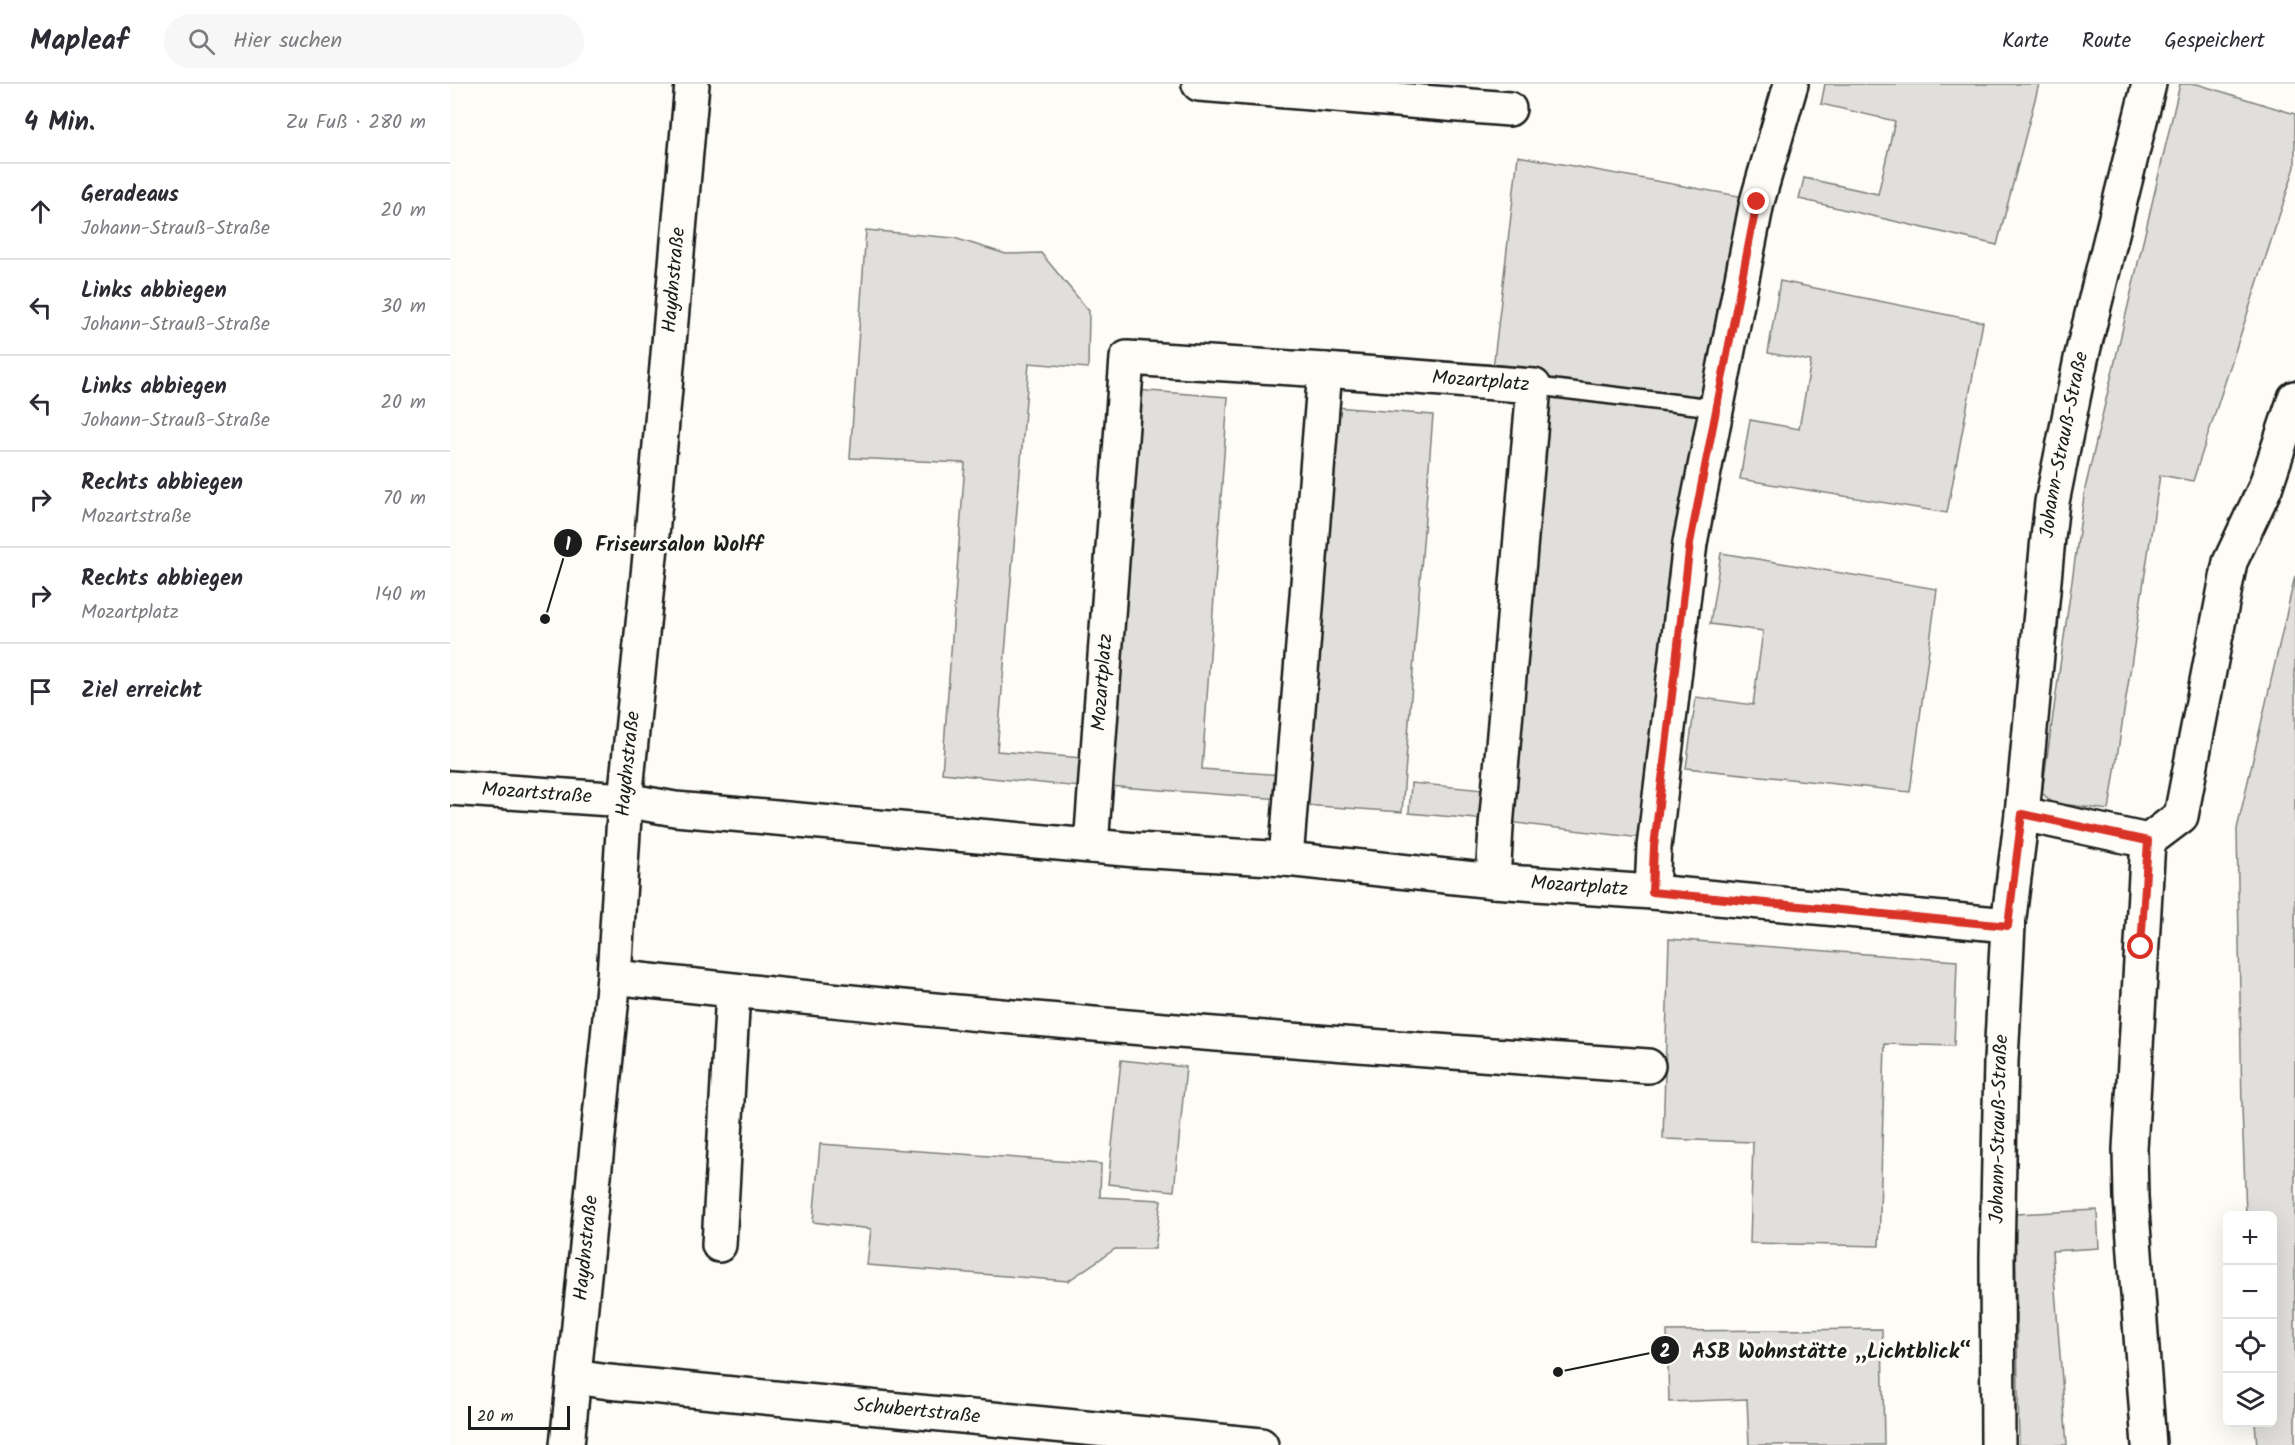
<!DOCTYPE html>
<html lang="de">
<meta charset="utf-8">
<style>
:root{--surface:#fff;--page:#f7f7f7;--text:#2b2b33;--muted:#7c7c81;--line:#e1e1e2}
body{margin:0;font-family:Kalam,sans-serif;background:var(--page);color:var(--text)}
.controls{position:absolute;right:18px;bottom:18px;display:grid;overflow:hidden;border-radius:9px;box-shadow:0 6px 24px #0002}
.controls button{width:54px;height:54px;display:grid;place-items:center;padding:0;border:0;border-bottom:2px solid var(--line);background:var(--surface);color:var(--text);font:30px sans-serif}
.scale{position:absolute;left:18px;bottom:15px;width:102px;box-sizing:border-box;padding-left:6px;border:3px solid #1c1c1c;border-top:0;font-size:16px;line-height:21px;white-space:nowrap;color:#1c1c1c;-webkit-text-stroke:4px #fdfcf7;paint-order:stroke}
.stop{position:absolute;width:18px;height:18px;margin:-14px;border:4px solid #d93025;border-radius:50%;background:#fff}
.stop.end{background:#d93025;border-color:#fff;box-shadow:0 2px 6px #0008}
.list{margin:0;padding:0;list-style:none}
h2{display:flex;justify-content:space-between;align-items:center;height:78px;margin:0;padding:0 24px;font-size:26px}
h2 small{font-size:20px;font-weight:400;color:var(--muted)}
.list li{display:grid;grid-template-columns:39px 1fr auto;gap:18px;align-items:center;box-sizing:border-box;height:96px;padding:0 24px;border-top:2px solid var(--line)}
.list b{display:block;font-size:22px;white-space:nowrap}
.list p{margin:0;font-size:20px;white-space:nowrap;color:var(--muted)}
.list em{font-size:20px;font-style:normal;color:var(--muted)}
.icon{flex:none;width:33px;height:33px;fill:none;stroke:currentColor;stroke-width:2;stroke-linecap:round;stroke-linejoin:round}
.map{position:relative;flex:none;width:1845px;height:1361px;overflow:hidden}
header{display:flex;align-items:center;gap:36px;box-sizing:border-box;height:84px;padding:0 30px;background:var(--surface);border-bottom:2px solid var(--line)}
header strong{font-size:28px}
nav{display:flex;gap:33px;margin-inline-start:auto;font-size:21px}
.search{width:420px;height:54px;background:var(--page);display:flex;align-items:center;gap:15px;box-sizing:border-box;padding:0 21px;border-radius:33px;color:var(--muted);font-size:22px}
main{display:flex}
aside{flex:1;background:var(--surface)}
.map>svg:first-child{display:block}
.green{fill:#e0dfdb;stroke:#7e7e7c;stroke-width:1.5}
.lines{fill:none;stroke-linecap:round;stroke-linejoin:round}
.service-casing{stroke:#1c1c1c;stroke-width:21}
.minor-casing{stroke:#1c1c1c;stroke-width:38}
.service{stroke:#fdfcf7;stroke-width:16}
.minor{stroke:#fdfcf7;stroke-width:33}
.route{stroke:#d93025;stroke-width:8}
.labels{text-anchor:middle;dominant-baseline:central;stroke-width:6;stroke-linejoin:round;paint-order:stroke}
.street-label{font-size:20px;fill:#1c1c1c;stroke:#fdfcf7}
.leader{fill:none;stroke:#1c1c1c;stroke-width:2}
.callout-dot{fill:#1c1c1c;stroke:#fdfcf7;stroke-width:2}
.mark-label{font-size:18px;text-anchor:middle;font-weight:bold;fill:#fff}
.callout-label{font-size:21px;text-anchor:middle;font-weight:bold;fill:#1c1c1c;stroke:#fdfcf7;stroke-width:6;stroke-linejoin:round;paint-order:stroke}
</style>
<header>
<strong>Mapleaf</strong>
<div class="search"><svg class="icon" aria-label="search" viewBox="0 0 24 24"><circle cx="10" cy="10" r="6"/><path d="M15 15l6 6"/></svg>Hier suchen</div>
<nav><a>Karte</a><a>Route</a><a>Gespeichert</a></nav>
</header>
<main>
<aside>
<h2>4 Min.<small>Zu Fuß · 280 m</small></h2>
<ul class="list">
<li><svg class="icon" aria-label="ahead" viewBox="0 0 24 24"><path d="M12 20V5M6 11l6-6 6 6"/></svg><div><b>Geradeaus</b><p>Johann-Strauß-Straße</p></div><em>20 m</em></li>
<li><svg class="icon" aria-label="left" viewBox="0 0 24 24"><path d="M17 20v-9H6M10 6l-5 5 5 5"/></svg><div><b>Links abbiegen</b><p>Johann-Strauß-Straße</p></div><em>30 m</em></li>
<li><svg class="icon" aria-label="left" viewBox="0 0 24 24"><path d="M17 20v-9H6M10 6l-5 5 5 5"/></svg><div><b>Links abbiegen</b><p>Johann-Strauß-Straße</p></div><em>20 m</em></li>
<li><svg class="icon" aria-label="right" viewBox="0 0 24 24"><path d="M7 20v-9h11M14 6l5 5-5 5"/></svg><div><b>Rechts abbiegen</b><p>Mozartstraße</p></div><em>70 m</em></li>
<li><svg class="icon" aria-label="right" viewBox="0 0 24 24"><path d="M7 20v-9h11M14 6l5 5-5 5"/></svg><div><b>Rechts abbiegen</b><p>Mozartplatz</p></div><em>140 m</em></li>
<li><svg class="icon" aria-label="arrive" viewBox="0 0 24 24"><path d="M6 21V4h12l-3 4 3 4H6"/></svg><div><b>Ziel erreicht</b></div></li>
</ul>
</aside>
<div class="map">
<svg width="1845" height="1361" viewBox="0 0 1845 1361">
<rect width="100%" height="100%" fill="#fdfcf7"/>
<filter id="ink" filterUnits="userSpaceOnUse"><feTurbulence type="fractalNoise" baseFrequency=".0167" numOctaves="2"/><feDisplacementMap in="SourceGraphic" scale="12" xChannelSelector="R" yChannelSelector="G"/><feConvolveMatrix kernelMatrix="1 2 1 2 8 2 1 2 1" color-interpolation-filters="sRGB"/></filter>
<g filter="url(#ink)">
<g class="green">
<polygon points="1375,0 1589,0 1547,161 1349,115 1354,94 1428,110 1445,37 1371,20"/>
<polygon points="1730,0 1747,0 1845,30 1845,83 1743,397 1710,391 1659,726 1603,719 1592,709 1635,405"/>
<polygon points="1068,72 1300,114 1199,755 1049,737 959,729 961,699 1054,708 1091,297 1042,293"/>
<polygon points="416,146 504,154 556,170 591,169 639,227 638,284 579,279 547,667 633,674 630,703 492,689 515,379 400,374"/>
<polygon points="1330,197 1533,238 1497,429 1290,395 1300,336 1349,345 1361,277 1318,269"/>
<polygon points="685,306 778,313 752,685 832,691 831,715 657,702"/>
<polygon points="885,323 983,331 952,728 854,721"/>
<polygon points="1271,469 1487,505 1460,708 1236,684 1246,613 1303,621 1313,547 1260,540"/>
<polygon points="1845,492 1845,1361 1807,1361 1805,1339 1822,1338 1822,1132 1796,1131 1792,1024 1787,745"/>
<polygon points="1219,855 1507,877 1504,962 1435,960 1429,1162 1300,1159 1303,1058 1213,1055"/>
<polygon points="671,976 736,983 724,1107 658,1100"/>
<polygon points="370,1060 651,1080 650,1113 711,1116 705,1165 665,1165 618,1197 417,1181 421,1145 363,1138"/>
<polygon points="1647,1126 1649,1164 1602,1167 1617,1361 1569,1361 1565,1130"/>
<polygon points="1432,1245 1434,1361 1299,1361 1297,1315 1219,1318 1217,1247"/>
</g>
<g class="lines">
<defs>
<polyline id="service" points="1084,302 1266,324"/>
<g id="minor">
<polyline points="749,0 1059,25"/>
<path id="s1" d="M875 286 1084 302 1046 743 1043 797"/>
<path id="s2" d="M0 704 175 716 225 725 686 766 836 775 1043 797 1202 808 1558 841"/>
<polyline points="1572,730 1698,757 1731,732 1780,478 1815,404 1845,314"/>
<polyline points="1698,757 1680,1065 1681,1114 1699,1361"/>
<path id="s3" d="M641 762 677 274 875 286 836 775"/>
<polyline points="1202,808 1204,763 1240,459 1307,118 1341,0"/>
<path d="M164 893C508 932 853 958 1198 982"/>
<polyline points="269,1161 283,907"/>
<path id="s4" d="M124 1293 159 1298 811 1361"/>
<path id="s5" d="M117 1361 164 893 175 716 201 462 242 0"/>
<path id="s6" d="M1548 1361 1547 1174 1551 977 1558 841 1572 730 1598 454 1602 418 1631 275 1699 0"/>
</g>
</defs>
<use href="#service" class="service-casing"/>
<use href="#minor" class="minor-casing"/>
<use href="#service" class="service"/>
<use href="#minor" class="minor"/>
</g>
</g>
<g class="lines" filter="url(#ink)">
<polyline class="route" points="1307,118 1240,459 1204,763 1202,808 1558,842 1572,730 1698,757 1691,863"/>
</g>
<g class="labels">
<g class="street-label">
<text stroke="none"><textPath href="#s5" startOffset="1170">Haydnstraße</textPath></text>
<text stroke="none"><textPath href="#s1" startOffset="156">Mozartplatz</textPath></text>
<text stroke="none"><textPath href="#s6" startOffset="1004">Johann-Strauß-Straße</textPath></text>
<text stroke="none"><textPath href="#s3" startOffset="164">Mozartplatz</textPath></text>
<text stroke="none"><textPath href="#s5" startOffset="684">Haydnstraße</textPath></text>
<text stroke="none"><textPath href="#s2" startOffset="87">Mozartstraße</textPath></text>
<text stroke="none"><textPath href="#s2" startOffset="1134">Mozartplatz</textPath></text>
<text stroke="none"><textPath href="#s6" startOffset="316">Johann-Strauß-Straße</textPath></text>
<text stroke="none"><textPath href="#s5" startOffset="198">Haydnstraße</textPath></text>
<text stroke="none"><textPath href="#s4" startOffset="345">Schubertstraße</textPath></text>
</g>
</g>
<path class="leader" d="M95 535L118 459M1108 1288L1215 1266"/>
<g class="callout-dot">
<circle cx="95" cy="535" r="6"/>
<circle cx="1108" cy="1288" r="6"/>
<circle cx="118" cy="459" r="15"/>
<circle cx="1215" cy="1266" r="15"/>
</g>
<g class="mark-label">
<text x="118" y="466">1</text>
<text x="1215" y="1273">2</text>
</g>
<g class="callout-label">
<text x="229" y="467">Friseursalon Wolff</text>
<text x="1382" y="1274">ASB Wohnstätte „Lichtblick“</text>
</g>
</svg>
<div class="controls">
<button>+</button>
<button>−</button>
<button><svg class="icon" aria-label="locate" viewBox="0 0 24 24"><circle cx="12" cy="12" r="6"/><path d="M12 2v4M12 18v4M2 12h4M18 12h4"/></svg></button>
<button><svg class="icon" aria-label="layers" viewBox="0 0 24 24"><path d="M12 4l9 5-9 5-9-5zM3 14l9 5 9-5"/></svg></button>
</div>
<div class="scale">20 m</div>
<div class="stop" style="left:1691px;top:863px"></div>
<div class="stop end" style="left:1307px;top:118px"></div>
</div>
</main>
